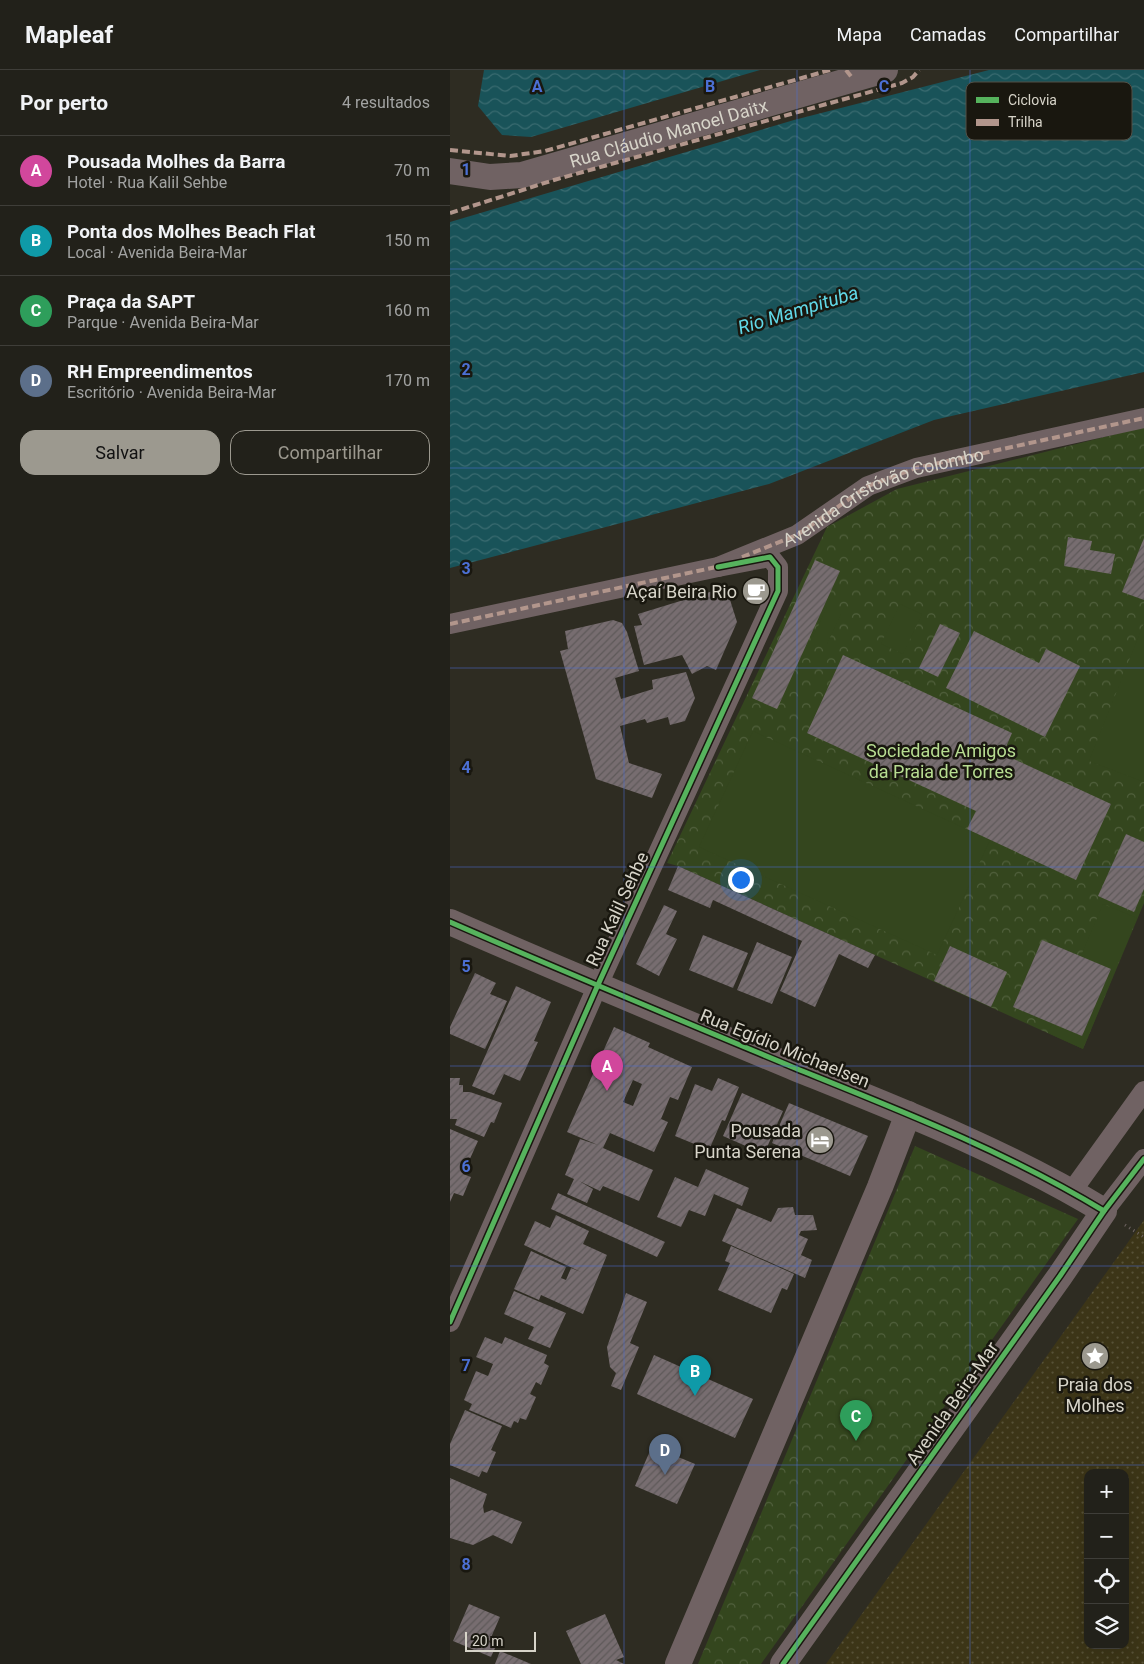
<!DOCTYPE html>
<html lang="pt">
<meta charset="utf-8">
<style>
:root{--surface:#22211a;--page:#2a2923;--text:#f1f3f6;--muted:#a2a3a2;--line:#3f3e39;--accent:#9c998f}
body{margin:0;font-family:Roboto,sans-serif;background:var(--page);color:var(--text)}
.controls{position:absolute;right:15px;bottom:15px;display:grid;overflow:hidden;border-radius:10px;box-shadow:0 5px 20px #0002}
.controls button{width:45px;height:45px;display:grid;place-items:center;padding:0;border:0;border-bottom:1px solid var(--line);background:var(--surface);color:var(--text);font:25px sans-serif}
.scale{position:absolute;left:15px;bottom:12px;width:71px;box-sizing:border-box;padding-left:5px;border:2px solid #d7d4c9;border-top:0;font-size:14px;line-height:18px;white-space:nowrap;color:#d7d4c9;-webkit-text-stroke:4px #19170f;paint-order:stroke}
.you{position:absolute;left:290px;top:809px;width:18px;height:18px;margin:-12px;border:4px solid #fff;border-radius:50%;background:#1a73e8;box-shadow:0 0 0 8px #1a73e833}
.badge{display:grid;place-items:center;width:32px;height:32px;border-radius:50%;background:var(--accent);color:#fff;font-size:16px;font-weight:700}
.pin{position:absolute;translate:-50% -41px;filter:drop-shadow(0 1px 2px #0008)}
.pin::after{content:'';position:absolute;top:26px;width:18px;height:15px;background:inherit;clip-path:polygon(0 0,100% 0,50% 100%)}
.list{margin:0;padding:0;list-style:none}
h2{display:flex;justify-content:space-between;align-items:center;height:65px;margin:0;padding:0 20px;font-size:21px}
h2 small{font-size:16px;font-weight:400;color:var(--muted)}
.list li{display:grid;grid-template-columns:32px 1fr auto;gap:15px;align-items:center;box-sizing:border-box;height:70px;padding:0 20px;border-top:1px solid var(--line)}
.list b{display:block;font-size:19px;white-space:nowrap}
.list p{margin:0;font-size:16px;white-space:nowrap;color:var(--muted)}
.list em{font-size:16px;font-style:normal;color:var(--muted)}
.actions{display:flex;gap:10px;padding:15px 20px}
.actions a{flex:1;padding:11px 0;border:1px solid var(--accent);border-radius:15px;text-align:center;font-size:18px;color:var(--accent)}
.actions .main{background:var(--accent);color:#111}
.icon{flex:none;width:28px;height:28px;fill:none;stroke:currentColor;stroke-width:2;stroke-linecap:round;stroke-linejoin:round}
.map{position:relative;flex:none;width:694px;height:1594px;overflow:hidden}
header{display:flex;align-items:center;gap:30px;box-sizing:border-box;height:70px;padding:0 25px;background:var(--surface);border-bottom:1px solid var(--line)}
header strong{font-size:24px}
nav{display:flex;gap:28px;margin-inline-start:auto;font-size:18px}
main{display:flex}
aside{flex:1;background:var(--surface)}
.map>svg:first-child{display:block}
.sand{fill:url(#sand-dots);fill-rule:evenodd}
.park{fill:url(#park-crowns)}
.garden{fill:#34461e}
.water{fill:url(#water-waves)}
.building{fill:url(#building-hatch);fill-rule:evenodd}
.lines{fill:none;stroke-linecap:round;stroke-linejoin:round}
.path{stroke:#6f6563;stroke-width:3;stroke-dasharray:1 4;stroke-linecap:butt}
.minor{stroke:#706263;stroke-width:20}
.tertiary{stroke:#706263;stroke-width:26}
.quiet{stroke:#b2968c;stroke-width:4;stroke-dasharray:8 4;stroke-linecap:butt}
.cycleway-casing{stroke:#19170f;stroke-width:8}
.cycleway{stroke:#56b35d;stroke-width:5}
.grid{fill:none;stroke:#4c70d4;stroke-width:1;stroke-opacity:0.55}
.labels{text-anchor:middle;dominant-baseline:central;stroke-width:5;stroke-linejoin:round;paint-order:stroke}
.street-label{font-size:18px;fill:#d7d4c9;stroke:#19170f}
.poi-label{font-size:18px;fill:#d7d4c9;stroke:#19170f;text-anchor:end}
.park-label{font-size:18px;fill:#b7dd91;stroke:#19170f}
.water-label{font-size:19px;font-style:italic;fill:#60d8e7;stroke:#19170f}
.key{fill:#19170f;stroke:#525047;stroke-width:1}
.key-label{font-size:14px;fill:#d7d4c9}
.grid-label{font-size:16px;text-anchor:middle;font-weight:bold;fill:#4c70d4;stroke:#19170f;stroke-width:5;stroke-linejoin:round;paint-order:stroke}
</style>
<header>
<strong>Mapleaf</strong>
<nav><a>Mapa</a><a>Camadas</a><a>Compartilhar</a></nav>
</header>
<main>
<aside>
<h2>Por perto<small>4 resultados</small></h2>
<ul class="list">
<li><span class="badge" style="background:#d1479c">A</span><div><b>Pousada Molhes da Barra</b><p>Hotel · Rua Kalil Sehbe</p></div><em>70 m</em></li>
<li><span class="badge" style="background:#0f9aa8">B</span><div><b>Ponta dos Molhes Beach Flat</b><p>Local · Avenida Beira-Mar</p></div><em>150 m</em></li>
<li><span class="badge" style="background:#2e9e5b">C</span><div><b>Praça da SAPT</b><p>Parque · Avenida Beira-Mar</p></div><em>160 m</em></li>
<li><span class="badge" style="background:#5c6f8a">D</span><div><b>RH Empreendimentos</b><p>Escritório · Avenida Beira-Mar</p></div><em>170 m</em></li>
</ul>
<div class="actions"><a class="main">Salvar</a><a>Compartilhar</a></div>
</aside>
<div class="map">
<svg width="694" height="1594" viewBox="0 0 694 1594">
<defs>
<pattern id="sand-dots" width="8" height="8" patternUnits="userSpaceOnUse" patternTransform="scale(1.25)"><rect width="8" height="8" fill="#3c3517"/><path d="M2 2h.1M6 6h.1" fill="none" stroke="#575137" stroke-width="1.8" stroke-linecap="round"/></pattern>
<pattern id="park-crowns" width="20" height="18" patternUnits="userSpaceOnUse" patternTransform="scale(1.25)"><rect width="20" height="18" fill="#34461e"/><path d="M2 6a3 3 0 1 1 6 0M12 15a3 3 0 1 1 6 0" fill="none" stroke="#51603d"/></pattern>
<pattern id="water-waves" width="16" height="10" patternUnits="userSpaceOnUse" patternTransform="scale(1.25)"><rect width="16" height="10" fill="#195359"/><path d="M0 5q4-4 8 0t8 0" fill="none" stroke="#3a6b70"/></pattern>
<pattern id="building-hatch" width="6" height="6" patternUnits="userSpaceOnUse" patternTransform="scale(1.25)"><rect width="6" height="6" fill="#776d70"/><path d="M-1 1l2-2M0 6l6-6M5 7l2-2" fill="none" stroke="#5e5959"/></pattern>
</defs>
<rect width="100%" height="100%" fill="#2e2c22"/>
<path class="sand" d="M694 1150V1594H376ZM638 1403H675V1575H638Z"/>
<g class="park">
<polygon points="694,357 694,833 633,979 228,796 217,793 377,457 447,419"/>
<polygon points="465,1076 628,1149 311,1594 248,1594"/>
</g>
<g class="garden">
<polygon points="450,534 472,544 453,584 431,574"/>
<polygon points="377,537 391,544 377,574 363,567"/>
<polygon points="694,553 694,712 639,691"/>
<polygon points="303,661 540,770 487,885 249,777"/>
<polygon points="653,834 687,848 633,979 598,963"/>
</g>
<g class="water">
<polygon points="34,0 310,0 81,67 52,65 28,36"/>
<polygon points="539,0 694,0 694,302 484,350 319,414 0,498 0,152 344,50"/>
</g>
<g class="building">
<polygon points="618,467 642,471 640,480 665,484 661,504 614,496"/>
<polygon points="694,468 694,530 672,522"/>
<polygon points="365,490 390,501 327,639 302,628"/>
<polygon points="276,517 287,552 266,600 257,596 242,604 232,585 194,595 184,556 192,555 188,544"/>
<polygon points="163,550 172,553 177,562 189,601 165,608 171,629 203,619 202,610 236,602 245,628 235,651 220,655 218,647 197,653 195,649 170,656 179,693 212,704 202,728 146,709 110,581 118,579 115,561"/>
<polygon points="490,554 510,563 488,607 469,598"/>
<polygon points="524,561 589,593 596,579 630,596 595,667 496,618"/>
<polygon points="393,585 562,663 553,684 661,734 626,810 517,759 526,741 357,663"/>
<polygon points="676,764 694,772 694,819 684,842 648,826"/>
<polygon points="228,796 270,815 425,885 418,898 389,884 365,937 330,921 352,871 263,830 260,838 218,820"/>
<polygon points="214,835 227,841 216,864 227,869 209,906 186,894"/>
<polygon points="253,865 298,883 283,918 239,900"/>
<polygon points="592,870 661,899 632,966 563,937"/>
<polygon points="307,872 342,887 322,934 287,920"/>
<polygon points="500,876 557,902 541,937 484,911"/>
<polygon points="25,903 46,913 40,924 57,931 35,979 0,964 0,957"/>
<polygon points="66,916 101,932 84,971 88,972 70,1011 54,1004 44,1025 22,1016"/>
<path d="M164 957 200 973 198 977 242 997 228 1030 220 1027 211 1049 218 1052 204 1082 160 1063 153 1078 203 1100 189 1131 153 1116 150 1121 129 1111 143 1119 137 1133 117 1124 124 1109 115 1105 130 1069 148 1075 117 1062ZM183 1010 192 1014 183 1036 173 1032Z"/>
<polygon points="0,1008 10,1008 9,1015 13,1015 13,1022 20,1022 52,1033 44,1053 41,1052 34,1067 5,1055 7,1049 0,1049"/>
<polygon points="268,1008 289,1017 275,1051 272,1050 259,1080 225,1066 245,1014 262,1021"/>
<polygon points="292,1023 333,1041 314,1084 273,1066"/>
<polygon points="339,1033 418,1066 400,1106 322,1073"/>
<polygon points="0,1059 28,1071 13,1104 21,1107 13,1126 4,1123 0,1132"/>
<polygon points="256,1099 299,1118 292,1136 264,1124 255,1146 239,1140 231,1157 207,1147 225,1107 248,1117"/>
<polygon points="108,1123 215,1172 207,1187 101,1139"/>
<polygon points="343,1137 345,1145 363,1145 367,1160 351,1161 349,1165 358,1169 351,1185 362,1190 355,1208 272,1171 287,1138 321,1152 328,1138"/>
<polygon points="106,1145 139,1161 133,1174 157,1185 133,1244 91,1225 89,1230 64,1219 81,1181 116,1197 111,1208 116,1210 121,1198 131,1202 74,1175 85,1151 100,1158"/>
<polygon points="281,1176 344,1204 337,1220 332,1218 321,1243 268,1220 280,1193 275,1191"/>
<polygon points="64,1221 116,1243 100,1278 78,1269 84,1257 54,1244"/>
<polygon points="176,1223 197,1232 180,1273 189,1277 171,1320 161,1316 166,1303 160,1297 157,1277"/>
<polygon points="35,1267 52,1274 55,1267 97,1285 94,1293 99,1296 91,1315 86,1312 80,1324 86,1327 76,1350 70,1348 68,1353 64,1351 61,1358 19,1340 22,1334 14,1330 26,1301 38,1306 43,1294 26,1287"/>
<polygon points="204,1285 303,1329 285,1368 187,1324"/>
<polygon points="15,1340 52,1356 41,1380 46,1382 37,1403 32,1401 29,1407 0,1395 0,1374"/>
<polygon points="202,1376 245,1394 227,1434 185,1416"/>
<polygon points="0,1408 37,1424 33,1436 34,1443 42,1440 72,1452 62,1474 43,1465 23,1475 0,1468"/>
<polygon points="19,1534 50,1547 39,1572 46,1576 41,1587 3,1571"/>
<polygon points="155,1544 174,1587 166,1590 174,1594 131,1594 116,1561"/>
<polygon points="50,1581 81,1594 45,1594"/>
</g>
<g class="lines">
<polyline class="path" points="675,1155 694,1167"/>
<g class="minor">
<polyline points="0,554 268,497 347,465 418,416 466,398 694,348"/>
<polyline points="622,1121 694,1021"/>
<polyline points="654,1141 694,1089"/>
<polyline points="0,1252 147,917 328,521 328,497 320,487 268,497"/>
</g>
<g class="tertiary">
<path id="s1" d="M0 101 40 107 72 105 435 0"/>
<path d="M0 852C114 902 230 950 345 998 449 1040 557 1082 654 1141L610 1206 333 1594"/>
<polyline points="228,1594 430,1117 458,1044"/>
</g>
<g class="quiet">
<polyline points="396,0 403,9"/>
<polyline points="0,80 60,86 95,81 380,0"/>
<polyline points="0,143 104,110 452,13 463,7 469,0"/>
<path id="s2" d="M292 487 347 465 418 416 466 398 694 348"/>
<polyline points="0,554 271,496"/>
</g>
<defs>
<g id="cycleway">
<path d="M0 852C114 902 230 950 345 998 449 1040 557 1082 654 1141"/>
<polyline points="0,1252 147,917 328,521 328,497 320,487 268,497"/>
<polyline points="333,1594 610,1206 654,1141 694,1089"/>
</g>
</defs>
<use href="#cycleway" class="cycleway-casing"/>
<use href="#cycleway" class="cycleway"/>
</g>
<path class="grid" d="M174 0V1594M347 0V1594M520 0V1594M0 199H694M0 398H694M0 598H694M0 797H694M0 996H694M0 1196H694M0 1395H694"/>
<defs>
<symbol id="cafe-disc" viewBox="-11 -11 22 22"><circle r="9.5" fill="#9c998f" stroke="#19170f"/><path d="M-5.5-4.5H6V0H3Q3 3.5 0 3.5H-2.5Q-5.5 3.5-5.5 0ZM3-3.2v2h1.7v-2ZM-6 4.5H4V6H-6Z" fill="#fff"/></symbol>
<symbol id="hotel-disc" viewBox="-11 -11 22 22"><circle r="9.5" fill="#9c998f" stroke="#19170f"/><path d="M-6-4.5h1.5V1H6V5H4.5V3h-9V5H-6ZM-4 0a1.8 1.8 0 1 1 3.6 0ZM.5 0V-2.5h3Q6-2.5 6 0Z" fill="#fff"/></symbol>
<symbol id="sight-disc" viewBox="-11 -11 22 22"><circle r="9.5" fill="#9c998f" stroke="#19170f"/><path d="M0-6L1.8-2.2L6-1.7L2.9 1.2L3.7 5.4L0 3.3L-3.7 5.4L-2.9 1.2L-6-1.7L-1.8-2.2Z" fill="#fff"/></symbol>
</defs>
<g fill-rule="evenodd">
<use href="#cafe-disc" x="290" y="505" width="32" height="32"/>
<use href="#hotel-disc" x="354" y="1054" width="32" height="32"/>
<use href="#sight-disc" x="629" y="1270" width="32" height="32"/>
</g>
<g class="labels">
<g class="street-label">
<text stroke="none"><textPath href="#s1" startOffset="225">Rua Cláudio Manoel Daitx</textPath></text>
<text stroke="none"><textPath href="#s2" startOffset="155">Avenida Cristóvão Colombo</textPath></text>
<text transform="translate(167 839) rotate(-65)">Rua Kalil Sehbe</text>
<text transform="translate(335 978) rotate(22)">Rua Egídio Michaelsen</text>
<text transform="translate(502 1333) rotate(-55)">Avenida Beira-Mar</text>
</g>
<g class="poi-label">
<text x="287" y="521">Açaí Beira Rio</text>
<text x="351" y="1060">Pousada<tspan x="351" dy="21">Punta Serena</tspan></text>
<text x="645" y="1314" text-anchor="middle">Praia dos<tspan x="645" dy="21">Molhes</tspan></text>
</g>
<g class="park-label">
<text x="491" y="680">Sociedade Amigos<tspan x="491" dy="21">da Praia de Torres</tspan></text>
</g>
<g class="water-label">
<text transform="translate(348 240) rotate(-17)">Rio Mampituba</text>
</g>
</g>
<rect x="516" y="12" width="166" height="58" rx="8" class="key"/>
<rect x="526" y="27" width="23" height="6" fill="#56b35d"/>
<rect x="526" y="49" width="23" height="7" fill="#b2968c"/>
<g class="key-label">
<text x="558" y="35">Ciclovia</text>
<text x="558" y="57">Trilha</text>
</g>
<g class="grid-label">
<text x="87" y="22">A</text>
<text x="260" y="22">B</text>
<text x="434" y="22">C</text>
<text x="16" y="105">1</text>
<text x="16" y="305">2</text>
<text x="16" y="504">3</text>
<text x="16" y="703">4</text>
<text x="16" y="902">5</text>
<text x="16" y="1102">6</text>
<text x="16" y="1301">7</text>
<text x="16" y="1500">8</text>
</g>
</svg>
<div class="controls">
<button>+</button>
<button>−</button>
<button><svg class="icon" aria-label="locate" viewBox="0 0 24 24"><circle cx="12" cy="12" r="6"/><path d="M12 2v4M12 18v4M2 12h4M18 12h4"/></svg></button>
<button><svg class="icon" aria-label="layers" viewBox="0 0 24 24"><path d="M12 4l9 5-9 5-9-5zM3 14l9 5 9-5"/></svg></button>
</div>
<div class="scale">20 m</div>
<div class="you"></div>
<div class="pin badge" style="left:157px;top:1021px;background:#d1479c">A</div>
<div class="pin badge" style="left:245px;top:1326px;background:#0f9aa8">B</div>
<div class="pin badge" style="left:406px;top:1371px;background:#2e9e5b">C</div>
<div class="pin badge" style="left:215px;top:1405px;background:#5c6f8a">D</div>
</div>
</main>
